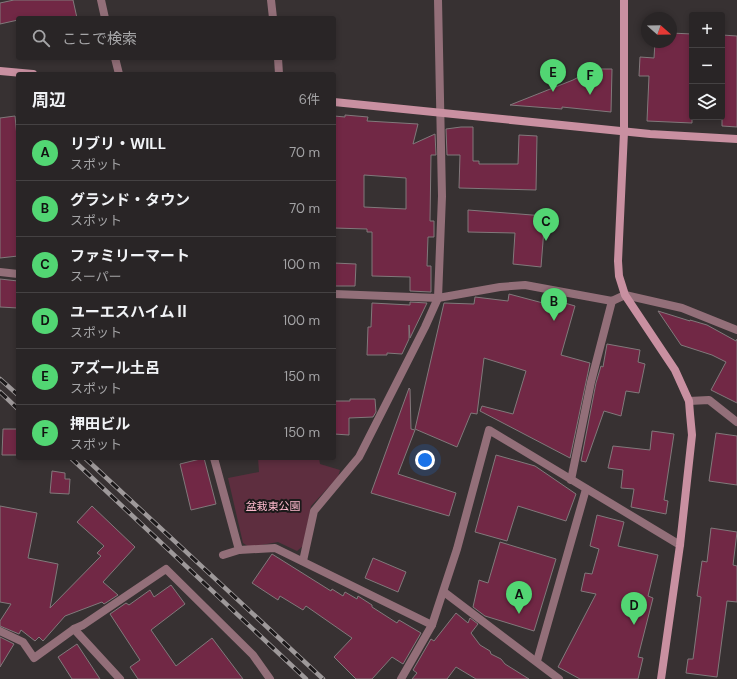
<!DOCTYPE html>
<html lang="ja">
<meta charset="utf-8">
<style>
:root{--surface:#292526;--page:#312d2e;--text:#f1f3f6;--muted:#a5a5a7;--line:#454243;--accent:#52d673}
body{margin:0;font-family:"DM Sans","Noto Sans JP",sans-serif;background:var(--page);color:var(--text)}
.controls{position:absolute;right:12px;top:12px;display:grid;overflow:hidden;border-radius:4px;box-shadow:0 2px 6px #0003}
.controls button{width:36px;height:36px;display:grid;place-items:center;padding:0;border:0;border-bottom:1px solid var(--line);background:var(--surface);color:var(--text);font:20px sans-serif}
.compass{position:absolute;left:641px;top:12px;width:36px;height:36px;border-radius:50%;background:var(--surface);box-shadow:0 2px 6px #0003;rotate:110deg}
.you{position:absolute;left:425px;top:460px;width:14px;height:14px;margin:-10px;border:3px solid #fff;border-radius:50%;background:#1a73e8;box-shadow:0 0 0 6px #1a73e833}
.badge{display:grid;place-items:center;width:26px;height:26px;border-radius:50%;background:var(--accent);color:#111;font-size:13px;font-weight:700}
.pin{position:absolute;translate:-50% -33px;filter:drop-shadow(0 1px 2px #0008)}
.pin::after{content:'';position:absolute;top:21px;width:14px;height:12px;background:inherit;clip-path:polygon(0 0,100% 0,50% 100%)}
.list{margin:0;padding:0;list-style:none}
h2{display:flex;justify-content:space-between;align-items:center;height:52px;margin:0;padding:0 16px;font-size:17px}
h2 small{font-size:13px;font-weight:400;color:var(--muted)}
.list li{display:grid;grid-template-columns:26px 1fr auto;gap:12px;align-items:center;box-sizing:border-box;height:56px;padding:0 16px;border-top:1px solid var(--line)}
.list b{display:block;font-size:15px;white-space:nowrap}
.list p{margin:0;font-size:13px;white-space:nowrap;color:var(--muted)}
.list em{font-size:13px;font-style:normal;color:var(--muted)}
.icon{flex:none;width:22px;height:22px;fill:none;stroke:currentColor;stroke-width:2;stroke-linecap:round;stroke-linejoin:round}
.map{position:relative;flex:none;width:737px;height:679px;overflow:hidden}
.search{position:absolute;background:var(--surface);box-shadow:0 2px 6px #0003;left:16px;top:16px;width:320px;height:44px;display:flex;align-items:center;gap:10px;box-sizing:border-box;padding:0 14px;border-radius:4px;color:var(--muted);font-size:15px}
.panel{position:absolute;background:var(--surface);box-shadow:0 2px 6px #0003;left:16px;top:72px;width:320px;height:388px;border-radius:4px}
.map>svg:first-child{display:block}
.green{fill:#5e2e3f}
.building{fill:#712845;stroke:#81797b;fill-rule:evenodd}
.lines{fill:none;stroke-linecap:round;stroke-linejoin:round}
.street{stroke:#936f79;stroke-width:8}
.secondary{stroke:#c990a1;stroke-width:8}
.rail-casing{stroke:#9e999a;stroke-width:4.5}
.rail{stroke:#1c191a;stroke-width:3;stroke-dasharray:9;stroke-linecap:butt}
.labels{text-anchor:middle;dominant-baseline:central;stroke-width:4;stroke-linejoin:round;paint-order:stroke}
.park-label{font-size:11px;fill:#fdbace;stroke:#1c191a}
</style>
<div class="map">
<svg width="737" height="679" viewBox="0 0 737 679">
<rect width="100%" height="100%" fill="#373132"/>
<polygon class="green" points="258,458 319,458 320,464 340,470 338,477 311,506 303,546 297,551 278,542 249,547 243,543 228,478 259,472"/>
<g class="building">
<polygon points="14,0 73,0 77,18 18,18 18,20 0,24 0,3"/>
<polygon points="671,33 692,34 692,123 647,121 649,76 639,76 640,57 654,58 655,42 671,42"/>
<polygon points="722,35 737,36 737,127 722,126"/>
<polygon points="594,69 612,69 611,112 562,107 562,109 510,105 573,80"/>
<path d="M345 115 368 117 367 121 418 124 413 144 435 134 436 155H431L430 221H434V237H428L427 266H431V292L410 291V277L372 276V232H367V229L334 228V116L345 117ZM364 175 406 178V209L364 207Z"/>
<polygon points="15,116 18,147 18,256 0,258 0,118"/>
<polygon points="461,127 473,127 473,161 479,161 479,164 518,164 519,135 537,136 536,190 459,188 460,155 447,155 446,129"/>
<polygon points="468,210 545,216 541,267 513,264 515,233 468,232"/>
<polygon points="334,263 356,264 355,286 334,286"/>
<polygon points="0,279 18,281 18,308 0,307"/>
<polygon points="509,294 543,303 544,297 575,306 561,355 590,363 570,458 480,411 482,406 513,414 526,371 484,358 477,414 471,413 457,447 415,429 444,303 474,304 475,297 508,301"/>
<polygon points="410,302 427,303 410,338 409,325 409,339 402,354 387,353 387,355 367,355 368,327 371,327 372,303 410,305"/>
<polygon points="658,311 690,321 690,320 707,325 736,341 737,339 737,403 711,390 726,362 712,355 681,345"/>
<polygon points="607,344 640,350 638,362 645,364 639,393 626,391 621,416 604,411 586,462 581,461 596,383 601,366 603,367"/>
<polygon points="409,388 410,389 411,429 415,430 398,474 456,493 449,516 371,493"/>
<polygon points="350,399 375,399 376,412 373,417 349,418 349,435 334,434 334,401 350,401"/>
<polygon points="3,429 18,429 17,455 2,455"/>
<polygon points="652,431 674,434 664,500 668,501 666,514 631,507 634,489 621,488 623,470 608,468 613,446 650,450"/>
<polygon points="716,433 737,436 737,485 709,481"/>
<polygon points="496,455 535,466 576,494 566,521 518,506 507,541 475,532"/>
<polygon points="204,458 216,504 191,510 180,464"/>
<polygon points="52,471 65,473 65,479 70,479 69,494 50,493"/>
<polygon points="0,506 37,513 28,558 58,564 50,608 101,556 97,553 104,546 77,522 92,506 135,547 103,582 118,595 104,604 102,602 65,616 43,641 39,637 35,641 21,630 19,634 0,626 0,621 11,604 0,602"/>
<polygon points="597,515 624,522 618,546 658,555 648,596 653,598 638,657 643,658 638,679 580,679 558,667 596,594 581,591 585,573 592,574 599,549 590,546"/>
<polygon points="711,528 737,532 733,565 737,566 737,602 727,601 717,677 686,673 688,659 693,659 701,597 697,596 702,561 707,562"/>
<polygon points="500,542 556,559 534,631 485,616 473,607 479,580 488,583"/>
<polygon points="272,554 331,591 332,589 343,596 345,592 357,599 358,596 372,605 372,607 397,623 399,620 421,633 403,664 392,657 372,679 356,679 334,657 352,638 306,606 303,610 280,596 278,600 252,583"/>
<polygon points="373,558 406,572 398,592 365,578"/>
<polygon points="171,585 185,604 151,630 176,666 212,638 243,679 138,679 130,667 140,660 110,614 126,603 129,605 150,590 154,597"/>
<polygon points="456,613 468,623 470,618 478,624 471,633 480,645 490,651 491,654 501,659 505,664 529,679 476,679 456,667 447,679 412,679 417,673 413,670 431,639 434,641"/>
<polygon points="0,637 14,644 0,667"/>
<polygon points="77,644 100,679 72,679 58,657"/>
</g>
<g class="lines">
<g class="street">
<polyline points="101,0 105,18"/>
<polyline points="271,0 273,18"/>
<polyline points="115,58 119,74"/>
<polyline points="278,58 279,74"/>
<polyline points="0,272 18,274"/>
<polyline points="334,294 438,298 500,287 525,285 612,301 625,295 682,308 737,330"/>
<polyline points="689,401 709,400 737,422"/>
<polyline points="214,458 239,550"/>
<polyline points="571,480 591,382 612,301"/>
<polyline points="223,555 239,550 275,548 432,625"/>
<polyline points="303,561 314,511 359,457 425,327 438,298 442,196 438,0"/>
<polyline points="444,592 559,679"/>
<polyline points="74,629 120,679"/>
<polyline points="0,631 23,642 34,658 74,629 83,625 166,569 253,655 270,679"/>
<polyline points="537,661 586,489"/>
<polyline points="401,679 432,625 457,549 489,430 680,545"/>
</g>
<g class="secondary">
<polyline points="624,0 624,132 618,261 619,276 625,295 675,370 689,401 690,414 692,435 680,545 661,679"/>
<polyline points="0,71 33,74"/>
<polyline points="334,102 650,134 737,139"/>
</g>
<defs>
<g id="rail">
<polyline points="0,379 18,395"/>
<polyline points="0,392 18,409"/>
<polyline points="71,458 306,679"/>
<polyline points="85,458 323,679"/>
</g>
</defs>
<use href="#rail" class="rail-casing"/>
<use href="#rail" class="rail"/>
</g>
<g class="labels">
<g class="park-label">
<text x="273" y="506">盆栽東公園</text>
</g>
</g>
</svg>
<div class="controls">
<button>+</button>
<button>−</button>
<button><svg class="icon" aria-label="layers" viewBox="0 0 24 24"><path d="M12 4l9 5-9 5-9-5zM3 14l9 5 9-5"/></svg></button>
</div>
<svg class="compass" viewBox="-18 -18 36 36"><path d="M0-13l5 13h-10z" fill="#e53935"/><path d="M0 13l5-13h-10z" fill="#a5a5a7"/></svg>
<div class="you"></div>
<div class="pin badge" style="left:519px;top:614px">A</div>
<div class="pin badge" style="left:554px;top:321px">B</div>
<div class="pin badge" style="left:546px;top:241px">C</div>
<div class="pin badge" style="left:634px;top:625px">D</div>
<div class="pin badge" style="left:553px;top:92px">E</div>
<div class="pin badge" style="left:590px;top:95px">F</div>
<div class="search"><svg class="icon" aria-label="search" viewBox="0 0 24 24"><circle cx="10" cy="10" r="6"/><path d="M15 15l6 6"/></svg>ここで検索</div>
<section class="panel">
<h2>周辺<small>6件</small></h2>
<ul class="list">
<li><span class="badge">A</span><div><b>リブリ・WILL</b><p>スポット</p></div><em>70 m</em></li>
<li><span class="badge">B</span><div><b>グランド・タウン</b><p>スポット</p></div><em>70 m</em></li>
<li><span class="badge">C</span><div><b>ファミリーマート</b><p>スーパー</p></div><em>100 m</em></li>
<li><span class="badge">D</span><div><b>ユーエスハイムⅡ</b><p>スポット</p></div><em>100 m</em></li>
<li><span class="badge">E</span><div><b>アズール土呂</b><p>スポット</p></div><em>150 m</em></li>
<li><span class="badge">F</span><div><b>押田ビル</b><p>スポット</p></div><em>150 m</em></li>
</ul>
</section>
</div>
